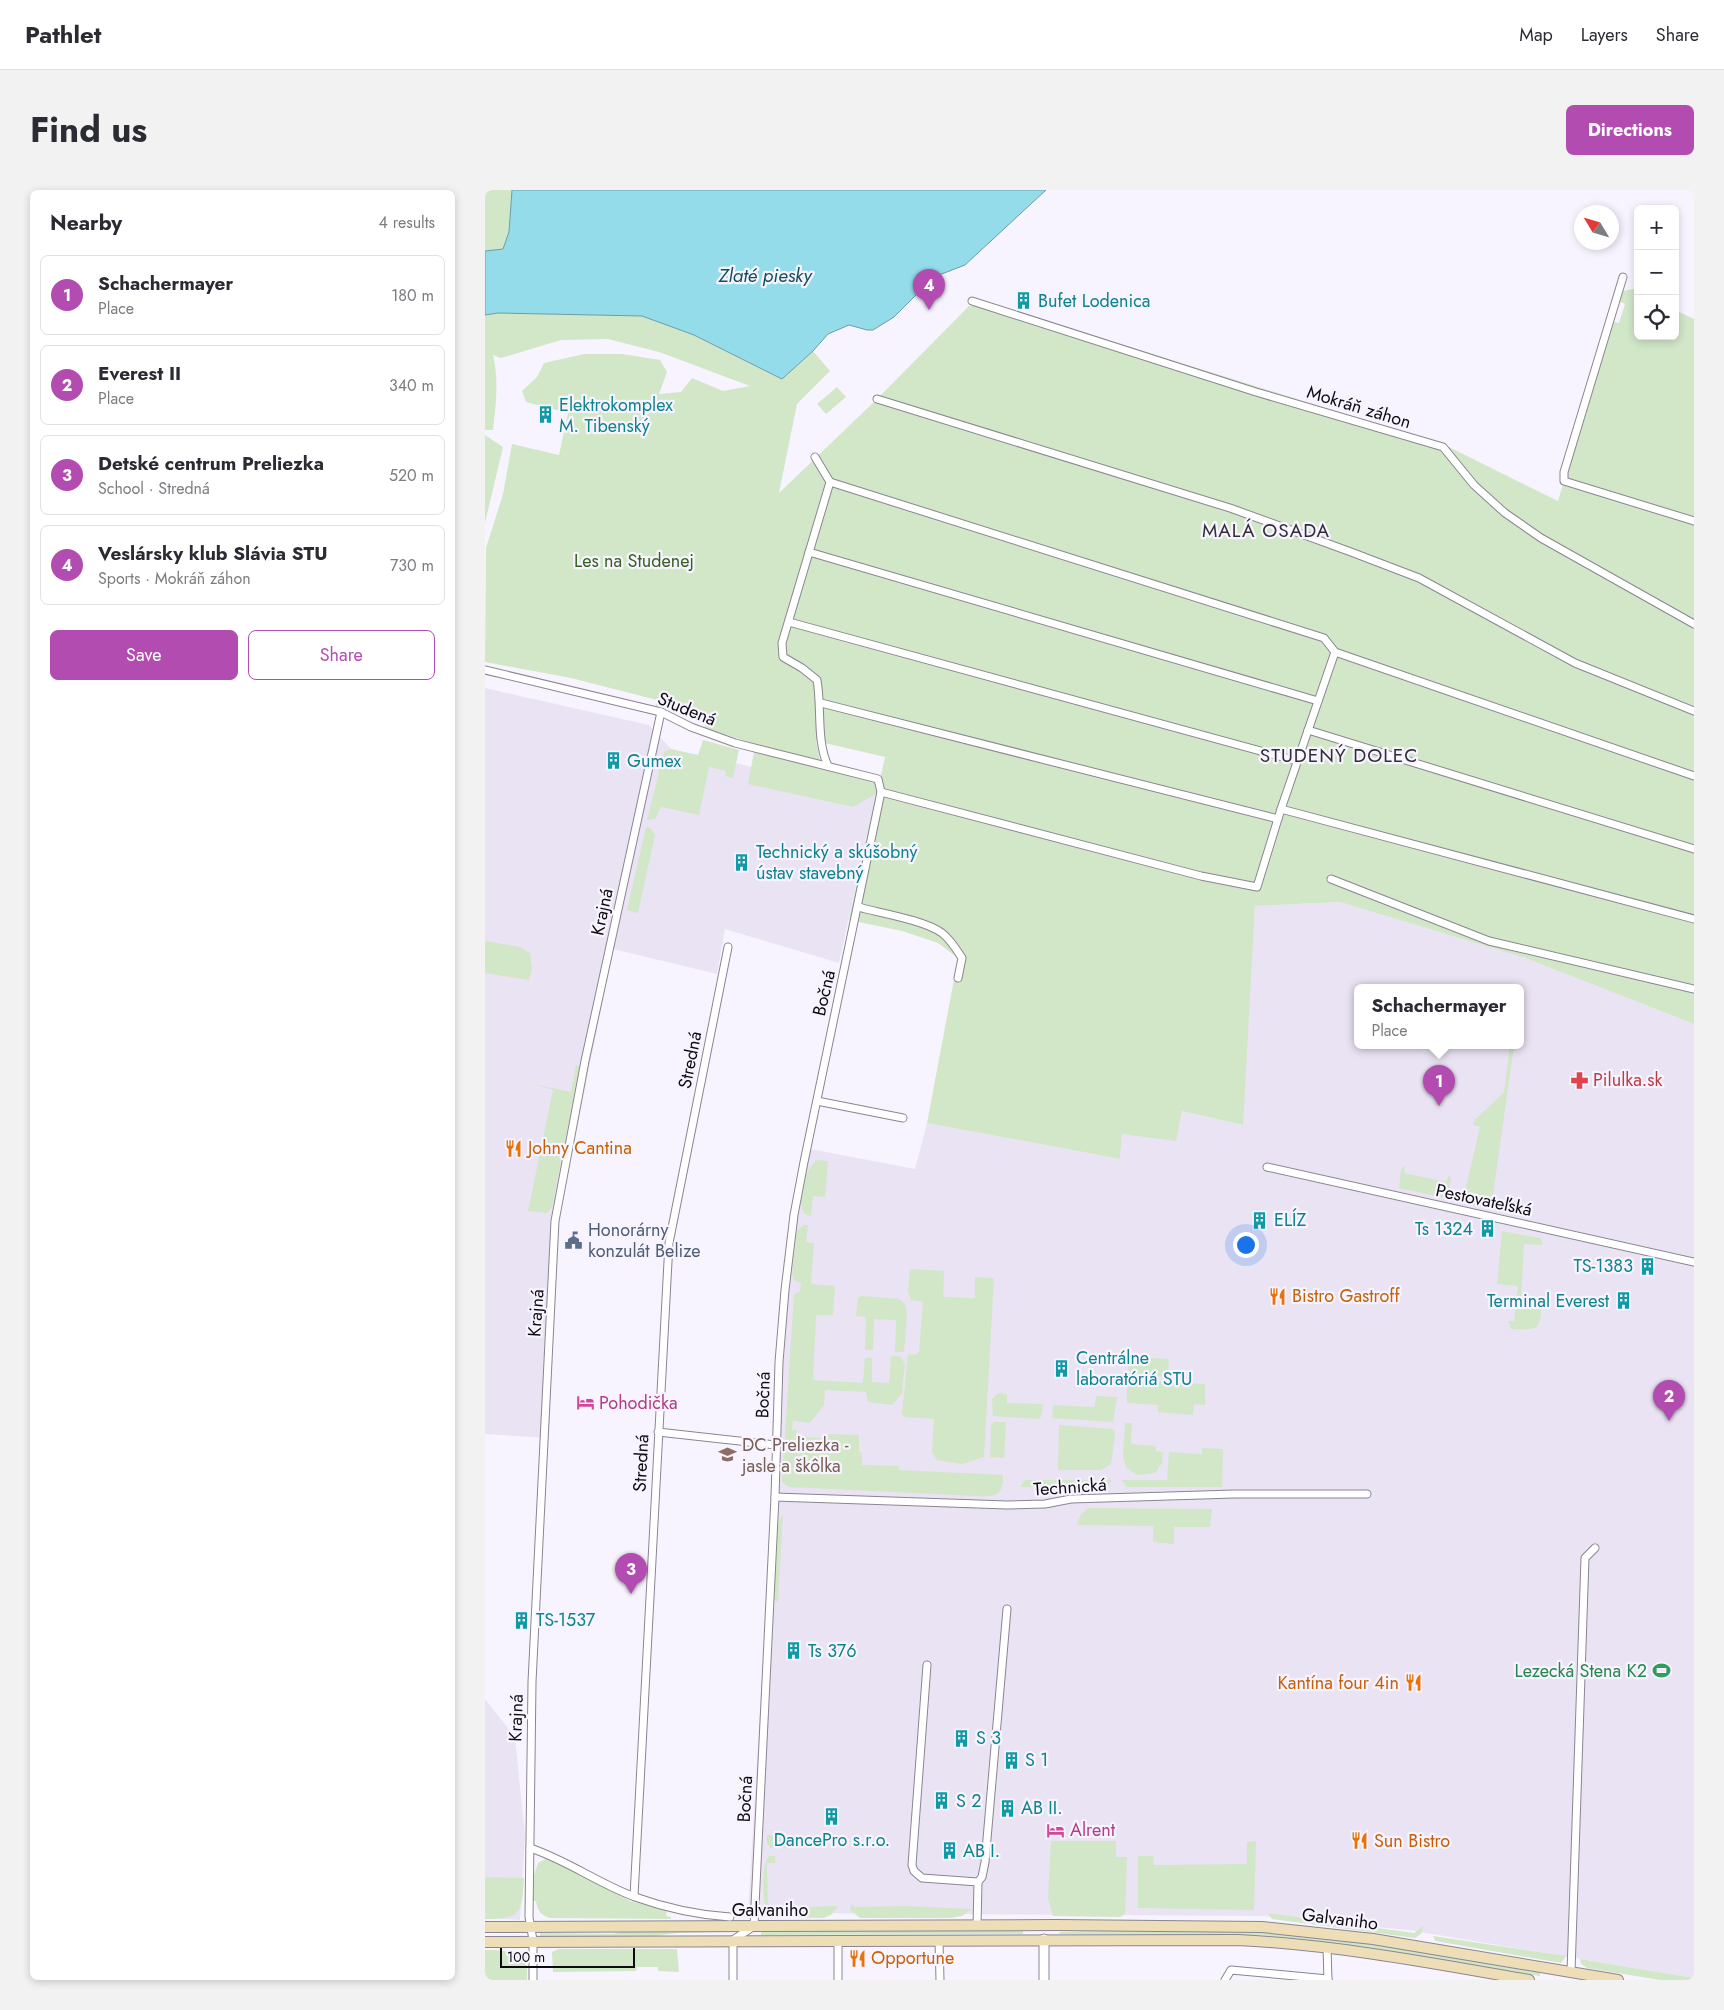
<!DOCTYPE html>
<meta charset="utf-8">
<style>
:root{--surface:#fff;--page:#f2f2f3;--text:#2b2b33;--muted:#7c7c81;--line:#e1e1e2;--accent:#b24cb1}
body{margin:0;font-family:Jost,sans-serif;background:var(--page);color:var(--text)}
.controls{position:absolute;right:15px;top:15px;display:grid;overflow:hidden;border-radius:8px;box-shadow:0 2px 8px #0003}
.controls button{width:45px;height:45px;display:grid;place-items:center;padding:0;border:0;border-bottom:1px solid var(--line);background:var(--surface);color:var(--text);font:25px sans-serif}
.compass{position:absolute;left:1089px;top:15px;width:45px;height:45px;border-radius:50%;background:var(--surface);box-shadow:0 2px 8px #0003;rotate:308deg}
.scale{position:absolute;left:15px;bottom:12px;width:135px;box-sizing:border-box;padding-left:5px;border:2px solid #0d0b0f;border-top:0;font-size:14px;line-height:18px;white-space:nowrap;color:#0d0b0f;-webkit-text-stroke:4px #f8f4ff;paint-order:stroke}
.you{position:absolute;left:760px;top:1054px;width:18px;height:18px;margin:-12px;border:4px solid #fff;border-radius:50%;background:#1a73e8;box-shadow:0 0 0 8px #1a73e833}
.badge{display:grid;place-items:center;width:32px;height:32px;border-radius:50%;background:var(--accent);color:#fff;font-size:16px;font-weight:700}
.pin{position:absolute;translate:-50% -41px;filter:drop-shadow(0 1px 2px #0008)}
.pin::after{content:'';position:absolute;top:26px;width:18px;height:15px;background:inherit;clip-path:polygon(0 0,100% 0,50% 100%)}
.popup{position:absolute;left:869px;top:794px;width:170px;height:65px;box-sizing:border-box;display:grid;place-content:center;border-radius:8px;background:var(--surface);filter:drop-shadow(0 1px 4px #0005);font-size:16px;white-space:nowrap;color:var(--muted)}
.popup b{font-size:19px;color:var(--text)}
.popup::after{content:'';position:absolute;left:50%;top:100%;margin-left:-10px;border:10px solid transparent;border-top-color:var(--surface)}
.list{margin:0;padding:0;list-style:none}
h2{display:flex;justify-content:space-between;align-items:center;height:65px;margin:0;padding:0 20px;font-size:21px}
h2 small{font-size:16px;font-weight:400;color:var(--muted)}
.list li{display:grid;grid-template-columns:32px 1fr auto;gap:15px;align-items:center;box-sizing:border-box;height:80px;margin:0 10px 10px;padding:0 10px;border:1px solid var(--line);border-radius:8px}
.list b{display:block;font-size:19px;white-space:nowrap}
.list p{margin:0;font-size:16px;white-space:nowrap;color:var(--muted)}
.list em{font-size:16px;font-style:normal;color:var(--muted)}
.actions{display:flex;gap:10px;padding:15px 20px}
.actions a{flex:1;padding:11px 0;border:1px solid var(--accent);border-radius:8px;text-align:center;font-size:18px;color:var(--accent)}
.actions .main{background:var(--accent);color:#fff}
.icon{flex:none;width:28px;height:28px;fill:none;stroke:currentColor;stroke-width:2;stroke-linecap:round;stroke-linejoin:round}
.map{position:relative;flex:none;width:1209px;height:1790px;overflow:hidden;border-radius:8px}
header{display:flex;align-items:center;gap:30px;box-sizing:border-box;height:70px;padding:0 25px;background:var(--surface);border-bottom:1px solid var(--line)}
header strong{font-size:24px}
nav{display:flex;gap:28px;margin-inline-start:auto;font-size:18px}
.intro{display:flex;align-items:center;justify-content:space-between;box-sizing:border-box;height:120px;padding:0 30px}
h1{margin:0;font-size:35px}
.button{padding:12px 22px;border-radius:8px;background:var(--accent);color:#fff;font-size:18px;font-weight:700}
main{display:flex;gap:30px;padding:0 30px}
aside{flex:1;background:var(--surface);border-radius:8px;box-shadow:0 2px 8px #0003}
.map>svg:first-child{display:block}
.built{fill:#eae3f3;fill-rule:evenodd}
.green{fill:#d1e7c8}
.water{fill:#94dcea;stroke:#6c9da8}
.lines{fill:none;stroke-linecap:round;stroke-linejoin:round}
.minor-casing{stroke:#8a8591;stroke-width:9}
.tertiary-casing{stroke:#8a8591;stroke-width:11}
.secondary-casing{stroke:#8a8591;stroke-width:12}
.minor{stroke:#fff;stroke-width:7}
.tertiary{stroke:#fff;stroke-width:9}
.secondary{stroke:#eedeb8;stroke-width:10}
.labels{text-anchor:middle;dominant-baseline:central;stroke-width:4.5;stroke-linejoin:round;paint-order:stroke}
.culture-label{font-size:18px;fill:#0d838f;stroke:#f8f4ff;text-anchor:start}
.street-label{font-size:18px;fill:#0d0b0f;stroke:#f8f4ff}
.park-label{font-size:18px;fill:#366021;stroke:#f8f4ff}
.health-label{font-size:18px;fill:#be3a42;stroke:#f8f4ff;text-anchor:start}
.food-label{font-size:18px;fill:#c56008;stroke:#f8f4ff;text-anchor:start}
.service-label{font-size:18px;fill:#4e5e75;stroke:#f8f4ff;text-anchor:start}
.hotel-label{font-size:18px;fill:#b23c85;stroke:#f8f4ff;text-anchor:start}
.education-label{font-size:18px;fill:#785e54;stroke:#f8f4ff;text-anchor:start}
.leisure-label{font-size:18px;fill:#27864d;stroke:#f8f4ff;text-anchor:end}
.water-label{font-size:19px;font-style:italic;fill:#104f5a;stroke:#f8f4ff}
.neighbourhood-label{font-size:19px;letter-spacing:1px;fill:#312d37;stroke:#f8f4ff}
</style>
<header>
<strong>Pathlet</strong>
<nav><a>Map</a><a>Layers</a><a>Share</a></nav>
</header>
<div class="intro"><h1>Find us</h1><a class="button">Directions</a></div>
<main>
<aside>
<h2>Nearby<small>4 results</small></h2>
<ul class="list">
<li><span class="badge">1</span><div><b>Schachermayer</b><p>Place</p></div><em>180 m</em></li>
<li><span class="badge">2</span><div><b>Everest II</b><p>Place</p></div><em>340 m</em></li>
<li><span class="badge">3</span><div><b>Detské centrum Preliezka</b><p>School · Stredná</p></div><em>520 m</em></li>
<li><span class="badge">4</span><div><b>Veslársky klub Slávia STU</b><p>Sports · Mokráň záhon</p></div><em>730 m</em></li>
</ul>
<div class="actions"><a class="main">Save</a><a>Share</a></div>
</aside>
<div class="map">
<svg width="1209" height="1790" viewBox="0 0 1209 1790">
<rect width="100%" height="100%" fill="#f8f4ff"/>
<g class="built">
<polygon points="0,498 164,535 186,559 391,604 354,773 240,739 232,784 128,759 72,1038 64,1248 0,1244"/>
<path d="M855 712 1040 768 1209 834V1788L923 1740 777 1726 263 1723 303 1052 320 958 430 979 442 933 635 969 637 944 697 921 757 935 770 716ZM873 797H1035V855H873Z"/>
<polygon points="0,1509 30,1547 40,1645 35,1730 0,1728"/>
</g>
<g class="green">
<polygon points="0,0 27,0 24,42 18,59 0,61"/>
<path d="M1149 99 1153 101V146H1190V120L1209 129V834L1040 768 855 712 770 716 758 935 697 921 691 951 637 944 635 969 442 933 473 768 453 753 417 741 364 730 391 604 368 617 263 594 269 562 382 589 390 591 393 598 400 567 331 551 335 571 282 558 220 538 218 523 171 516 172 510 86 488 0 472 1 358 18 304 27 254 74 265 83 223 41 212 37 201 52 187 59 173 99 164H137L175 170 182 182 174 204 196 202 207 188 238 201 265 196 174 162 123 149 76 150 16 168 8 165C14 189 11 215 8 240H0V125L13 123 157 126 209 145 297 189 328 161 345 181 312 214 294 303 392 209 484 116 507 114 960 255 1073 311 1127 131 1134 133 1140 114 1133 111 1137 101Z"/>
<polygon points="352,197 361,207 341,224 332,214"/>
<polygon points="0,245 18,257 0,333"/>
<polygon points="218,550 254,560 248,588 240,586 241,581 224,577 214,625 176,617 170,629 162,630 179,562 185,559 213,565"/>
<polygon points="161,637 165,638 170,645 153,723 142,720"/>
<polygon points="0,751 35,757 45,763 47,779 44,790 0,783"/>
<polygon points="1025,855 1029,855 1006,1019 976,1012 974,1000 980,1001 995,937 988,935 990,930 1019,902"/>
<polygon points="91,875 95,876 67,1017 62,1023 43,1021 68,900 48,894 86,902"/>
<path d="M331 970 343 971 340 1007 328 1006 326 1026 320 1024C309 1006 319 985 331 970Z"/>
<polygon points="920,976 919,983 961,992 963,986 965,987 966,990 961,1008 914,998 916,979"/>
<path d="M319 1035H323L321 1052 329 1053 326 1094 350 1096 348 1125H331L328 1190 378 1193 380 1168H387V1192L404 1193 406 1166H415L420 1174 417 1203 407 1215 383 1212 381 1202 340 1200 339 1215 325 1233 308 1231 307 1240H312L311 1246 343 1249 344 1244 374 1245V1262L377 1263V1275L414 1276V1280L518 1285C519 1306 510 1307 491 1306L304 1297 297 1292 309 1104 315 1102 316 1093 309 1090 307 1083 312 1041Z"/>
<path d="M1017 1041 1055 1048 1058 1055 1039 1054 1036 1113 1056 1114C1057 1142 1050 1140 1026 1139L1023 1131H1029L1033 1096 1012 1094Z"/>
<polygon points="425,1079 459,1081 458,1107 490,1108 490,1087 509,1088 499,1267 477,1274 452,1270 447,1262 449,1229 420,1227 417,1224 423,1164 430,1165 434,1162 438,1112 426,1110 423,1101"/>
<polygon points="377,1106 414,1109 420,1114 422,1125 419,1162 410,1162 411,1130 389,1129 388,1160 380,1160 381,1127 371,1126 373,1108"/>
<polygon points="644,1167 684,1169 683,1187 647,1184 643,1179"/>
<polygon points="646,1190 720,1194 720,1215 709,1214 708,1225 673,1222 673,1215 642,1213 642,1195"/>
<polygon points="513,1203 522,1204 522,1213 558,1214 556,1227 553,1229 508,1226 507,1209"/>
<polygon points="611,1206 632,1207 628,1232 567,1228 568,1215 610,1217"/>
<polygon points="509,1232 521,1232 519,1268 505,1267 506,1235"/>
<polygon points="640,1233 647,1233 646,1254 671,1256 671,1261 678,1262 677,1273 670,1283 652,1285 641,1277 638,1266"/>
<polygon points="574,1235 628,1239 630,1243 626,1274 616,1280 573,1280"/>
<polygon points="717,1258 738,1259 737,1297 641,1297 637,1290 682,1290 684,1262 717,1264"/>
<polygon points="540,1290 627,1290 622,1297 535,1297"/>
<polygon points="603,1318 727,1319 725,1337 689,1337 689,1354 668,1352 668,1336 592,1335 596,1324"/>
<polygon points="298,1323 293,1413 288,1408 291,1339"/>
<polygon points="282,1645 321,1646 318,1658 286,1658 282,1653"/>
<polygon points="566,1651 631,1651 631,1667 642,1667 640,1724 635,1727 568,1726 563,1708"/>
<polygon points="771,1651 769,1720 653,1718 653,1666 668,1666 669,1675 762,1674 762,1652"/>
<path d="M284 1666H290V1673H282L283 1718 353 1716 346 1725 339 1728 284 1727C277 1718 276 1674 284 1666Z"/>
<path d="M62 1668 145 1711 182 1720 181 1726 186 1727V1729L64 1728C56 1725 52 1720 51 1711H48V1688L53 1673Z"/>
<path d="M0 1687 39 1688C37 1723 36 1729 0 1729Z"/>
<polygon points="366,1714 370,1717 421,1716 486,1719 477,1726 466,1728 375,1728 365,1720"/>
<polygon points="783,1723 929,1743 939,1736 936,1744 930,1748 787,1729"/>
<polygon points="145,1740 236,1740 236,1742 192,1743 164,1747 55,1746 55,1743 128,1744"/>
<polygon points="538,1740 538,1744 276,1745 276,1741"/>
<polygon points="661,1740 798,1743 852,1748 1055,1782 1055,1786 882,1757 781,1746 574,1744 575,1742"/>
<polygon points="948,1746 1081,1766 1076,1773 950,1751"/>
<polygon points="74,1759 192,1759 194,1782 173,1781 173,1777 152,1777 151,1781 68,1782 67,1762"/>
<path d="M0 1760C18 1760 31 1760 42 1776V1790H0Z"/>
<polygon points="1095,1769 1209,1788 1209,1790 1175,1790 1102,1778 1096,1774"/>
</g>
<polygon class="water" points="27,0 561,0 480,75 449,87 409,127 388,140 382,140 364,135 343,144 328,161 297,189 209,145 157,126 13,123 0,125 0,61 18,59 24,42"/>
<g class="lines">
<defs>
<g id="minor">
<polyline points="1138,87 1079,282 1079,291 1209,331"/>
<polyline points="487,111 771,202 958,257 989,295 1020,323 1056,348 1209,434"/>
<polyline points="392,209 745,318 866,362 934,388 1090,473 1209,521"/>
<path d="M330 267 345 292 297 453 298 467 317 478 332 490C337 519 331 550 343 576"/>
<polyline points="345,292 839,448 850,462 1209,586"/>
<polyline points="324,362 833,511"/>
<polyline points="304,432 812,571"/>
<polyline points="0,480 176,522 206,537 250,553 393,589 396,602 319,972 309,1025 300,1100 294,1172 290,1307 269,1736 248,1750 248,1790"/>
<polyline points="336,513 793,629"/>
<polyline points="823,540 1209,659"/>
<polyline points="396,602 716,686 772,697 796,619 850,462"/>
<polyline points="796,619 1209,729"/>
<polyline points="846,689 1004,751 1209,799"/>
<path d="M373 717C395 723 439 730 457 743 466 750 471 759 477 768L473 788"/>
<polyline points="332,911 418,928"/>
<polyline points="782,977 1209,1072"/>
<polyline points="173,1242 291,1255"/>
<polyline points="290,1307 522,1315 560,1314 586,1309 749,1304 882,1304"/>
<polyline points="442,1475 427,1675 429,1681 437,1688 493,1692"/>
<path d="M45 1658C82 1670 114 1694 150 1707 181 1718 212 1725 245 1727"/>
<polyline points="149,1706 184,1053 243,757"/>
<polyline points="492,1736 493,1692 497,1687 500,1672 522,1419"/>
<polyline points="454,1750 455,1790"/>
<polyline points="842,1757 843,1790"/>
<polyline points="1086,1782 1100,1368 1110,1358"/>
<polyline points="48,1790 48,1750 44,1727 47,1492 70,1031 100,871 176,522"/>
<polyline points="353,1790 353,1750"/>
<polyline points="740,1790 746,1780 843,1789"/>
</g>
<polyline id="tertiary" points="559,1790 559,1749"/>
<g id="secondary">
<polyline points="0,1737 570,1735 777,1737 888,1749 1133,1790"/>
<path d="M0 1752 753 1750C852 1755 947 1773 1044 1790"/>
</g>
</defs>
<use href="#minor" class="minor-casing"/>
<use href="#tertiary" class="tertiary-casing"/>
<use href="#secondary" class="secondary-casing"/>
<use href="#minor" class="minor"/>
<use href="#tertiary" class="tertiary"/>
<use href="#secondary" class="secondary"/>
</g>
<defs>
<symbol id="building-bare" viewBox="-9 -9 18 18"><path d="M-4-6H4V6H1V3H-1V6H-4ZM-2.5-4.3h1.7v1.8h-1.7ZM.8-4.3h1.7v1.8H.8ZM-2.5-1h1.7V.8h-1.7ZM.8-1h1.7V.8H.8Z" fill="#0f9aa8" stroke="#f8f4ff" stroke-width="2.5" paint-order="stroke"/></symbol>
<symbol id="pharmacy-bare" viewBox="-9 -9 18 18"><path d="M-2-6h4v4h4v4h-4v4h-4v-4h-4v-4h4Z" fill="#e0444e" stroke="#f8f4ff" stroke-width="2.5" paint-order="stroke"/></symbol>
<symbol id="restaurant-bare" viewBox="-9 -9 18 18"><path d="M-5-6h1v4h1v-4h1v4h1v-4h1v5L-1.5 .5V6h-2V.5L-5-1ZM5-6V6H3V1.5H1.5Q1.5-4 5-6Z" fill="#e8710a" stroke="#f8f4ff" stroke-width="2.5" paint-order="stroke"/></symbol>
<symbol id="civic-bare" viewBox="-9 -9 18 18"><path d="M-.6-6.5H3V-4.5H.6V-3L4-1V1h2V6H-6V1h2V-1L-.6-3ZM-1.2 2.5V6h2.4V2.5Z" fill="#5c6f8a" stroke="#f8f4ff" stroke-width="2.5" paint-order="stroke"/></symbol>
<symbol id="hotel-bare" viewBox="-9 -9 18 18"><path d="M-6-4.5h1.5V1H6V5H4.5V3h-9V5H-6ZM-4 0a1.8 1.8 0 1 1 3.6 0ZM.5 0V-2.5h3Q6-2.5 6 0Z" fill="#d1479c" stroke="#f8f4ff" stroke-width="2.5" paint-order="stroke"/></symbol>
<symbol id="school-bare" viewBox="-9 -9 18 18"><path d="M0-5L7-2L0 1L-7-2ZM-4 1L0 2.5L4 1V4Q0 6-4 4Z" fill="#8d6e63" stroke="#f8f4ff" stroke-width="2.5" paint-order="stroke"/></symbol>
<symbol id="stadium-bare" viewBox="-9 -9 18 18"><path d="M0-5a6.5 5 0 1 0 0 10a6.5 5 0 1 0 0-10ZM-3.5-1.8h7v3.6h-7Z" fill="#2e9e5b" stroke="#f8f4ff" stroke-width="2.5" paint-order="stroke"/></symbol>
</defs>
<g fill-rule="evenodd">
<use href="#building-bare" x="526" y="98" width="25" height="25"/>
<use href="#building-bare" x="48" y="212" width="25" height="25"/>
<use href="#building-bare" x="116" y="558" width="25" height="25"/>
<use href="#building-bare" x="244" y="660" width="25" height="25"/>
<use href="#pharmacy-bare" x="1082" y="878" width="25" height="25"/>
<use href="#restaurant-bare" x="16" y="946" width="25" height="25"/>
<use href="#building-bare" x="762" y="1018" width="25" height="25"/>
<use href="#building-bare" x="990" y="1026" width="25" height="25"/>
<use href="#civic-bare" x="76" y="1038" width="25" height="25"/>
<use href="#building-bare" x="1150" y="1064" width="25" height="25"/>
<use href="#restaurant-bare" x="780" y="1094" width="25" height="25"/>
<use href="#building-bare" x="1126" y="1098" width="25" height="25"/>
<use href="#building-bare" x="564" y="1166" width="25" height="25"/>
<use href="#hotel-bare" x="88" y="1200" width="25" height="25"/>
<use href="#school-bare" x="230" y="1252" width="25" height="25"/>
<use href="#building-bare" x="24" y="1418" width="25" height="25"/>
<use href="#building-bare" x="296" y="1448" width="25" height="25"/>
<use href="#stadium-bare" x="1164" y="1468" width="25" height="25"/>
<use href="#restaurant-bare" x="916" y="1480" width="25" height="25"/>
<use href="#building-bare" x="464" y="1536" width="25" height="25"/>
<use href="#building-bare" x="514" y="1558" width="25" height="25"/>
<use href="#building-bare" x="444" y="1598" width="25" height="25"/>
<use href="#building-bare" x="510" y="1606" width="25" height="25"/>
<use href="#building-bare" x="334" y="1614" width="25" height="25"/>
<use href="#hotel-bare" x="558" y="1628" width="25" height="25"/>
<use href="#restaurant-bare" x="862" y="1638" width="25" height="25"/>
<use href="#building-bare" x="452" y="1648" width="25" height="25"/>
<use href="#restaurant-bare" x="360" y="1756" width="25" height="25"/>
</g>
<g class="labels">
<g class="culture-label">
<text x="553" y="111">Bufet Lodenica</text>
<text x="74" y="215">Elektrokomplex<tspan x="74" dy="21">M. Tibenský</tspan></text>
<text x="142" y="571">Gumex</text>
<text x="271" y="662">Technický a skúšobný<tspan x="271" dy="21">ústav stavebný</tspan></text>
<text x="789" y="1030">ELÍZ</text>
<text x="988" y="1039" text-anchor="end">Ts 1324</text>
<text x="1148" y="1076" text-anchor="end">TS-1383</text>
<text x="1124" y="1111" text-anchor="end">Terminal Everest</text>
<text x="591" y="1168">Centrálne<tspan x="591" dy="21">laboratóriá STU</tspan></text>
<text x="51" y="1430">TS-1537</text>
<text x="323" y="1461">Ts 376</text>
<text x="491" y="1548">S 3</text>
<text x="540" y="1570">S 1</text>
<text x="471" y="1611">S 2</text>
<text x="536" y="1618">AB II.</text>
<text x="347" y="1650" text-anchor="middle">DancePro s.r.o.</text>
<text x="478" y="1661">AB I.</text>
</g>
<g class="street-label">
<text transform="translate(874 217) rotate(17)">Mokráň záhon</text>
<text transform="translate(202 519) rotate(22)">Studená</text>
<text transform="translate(117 722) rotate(-78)">Krajná</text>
<text transform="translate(339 803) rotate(-77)">Bočná</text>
<text transform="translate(205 870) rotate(-79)">Stredná</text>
<text transform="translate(999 1010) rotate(12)">Pestovateľská</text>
<text transform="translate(51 1123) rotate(-86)">Krajná</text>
<text transform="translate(278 1205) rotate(-88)">Bočná</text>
<text transform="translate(156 1273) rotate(-87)">Stredná</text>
<text transform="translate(585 1297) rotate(-4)">Technická</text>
<text transform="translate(31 1528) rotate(-88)">Krajná</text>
<text transform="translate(260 1609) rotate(-87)">Bočná</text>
<text x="285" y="1720">Galvaniho</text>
<text transform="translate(855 1729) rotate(7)">Galvaniho</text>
</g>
<g class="park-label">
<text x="149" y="371">Les na Studenej</text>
</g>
<g class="health-label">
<text x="1108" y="890">Pilulka.sk</text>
</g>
<g class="food-label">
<text x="43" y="958">Johny Cantina</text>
<text x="807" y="1106">Bistro Gastroff</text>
<text x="914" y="1493" text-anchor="end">Kantína four 4in</text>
<text x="889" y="1651">Sun Bistro</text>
<text x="386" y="1768">Opportune</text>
</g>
<g class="service-label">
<text x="103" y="1040">Honorárny<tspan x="103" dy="21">konzulát Belize</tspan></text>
</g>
<g class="hotel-label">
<text x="114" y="1213">Pohodička</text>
<text x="585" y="1640">Alrent</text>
</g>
<g class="education-label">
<text x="257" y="1255">DC Preliezka -<tspan x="257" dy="21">jasle a škôlka</tspan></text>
</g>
<g class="leisure-label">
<text x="1162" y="1481">Lezecká Stena K2</text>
</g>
<g class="water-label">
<text x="280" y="85">Zlaté piesky</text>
</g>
<g class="neighbourhood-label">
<text x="781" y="340">MALÁ OSADA</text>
<text x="854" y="565">STUDENÝ DOLEC</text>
</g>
</g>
</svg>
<div class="controls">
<button>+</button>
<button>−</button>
<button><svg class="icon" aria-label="locate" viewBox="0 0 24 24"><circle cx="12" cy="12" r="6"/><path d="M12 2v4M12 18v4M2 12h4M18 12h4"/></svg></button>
</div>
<svg class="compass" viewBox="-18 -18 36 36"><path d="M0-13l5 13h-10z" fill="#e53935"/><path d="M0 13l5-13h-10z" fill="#7c7c81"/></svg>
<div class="scale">100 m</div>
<div class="you"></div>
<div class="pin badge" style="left:954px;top:916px">1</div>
<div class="popup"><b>Schachermayer</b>Place</div>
<div class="pin badge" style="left:1184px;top:1231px">2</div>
<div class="pin badge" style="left:146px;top:1404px">3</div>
<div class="pin badge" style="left:444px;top:120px">4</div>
</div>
</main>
